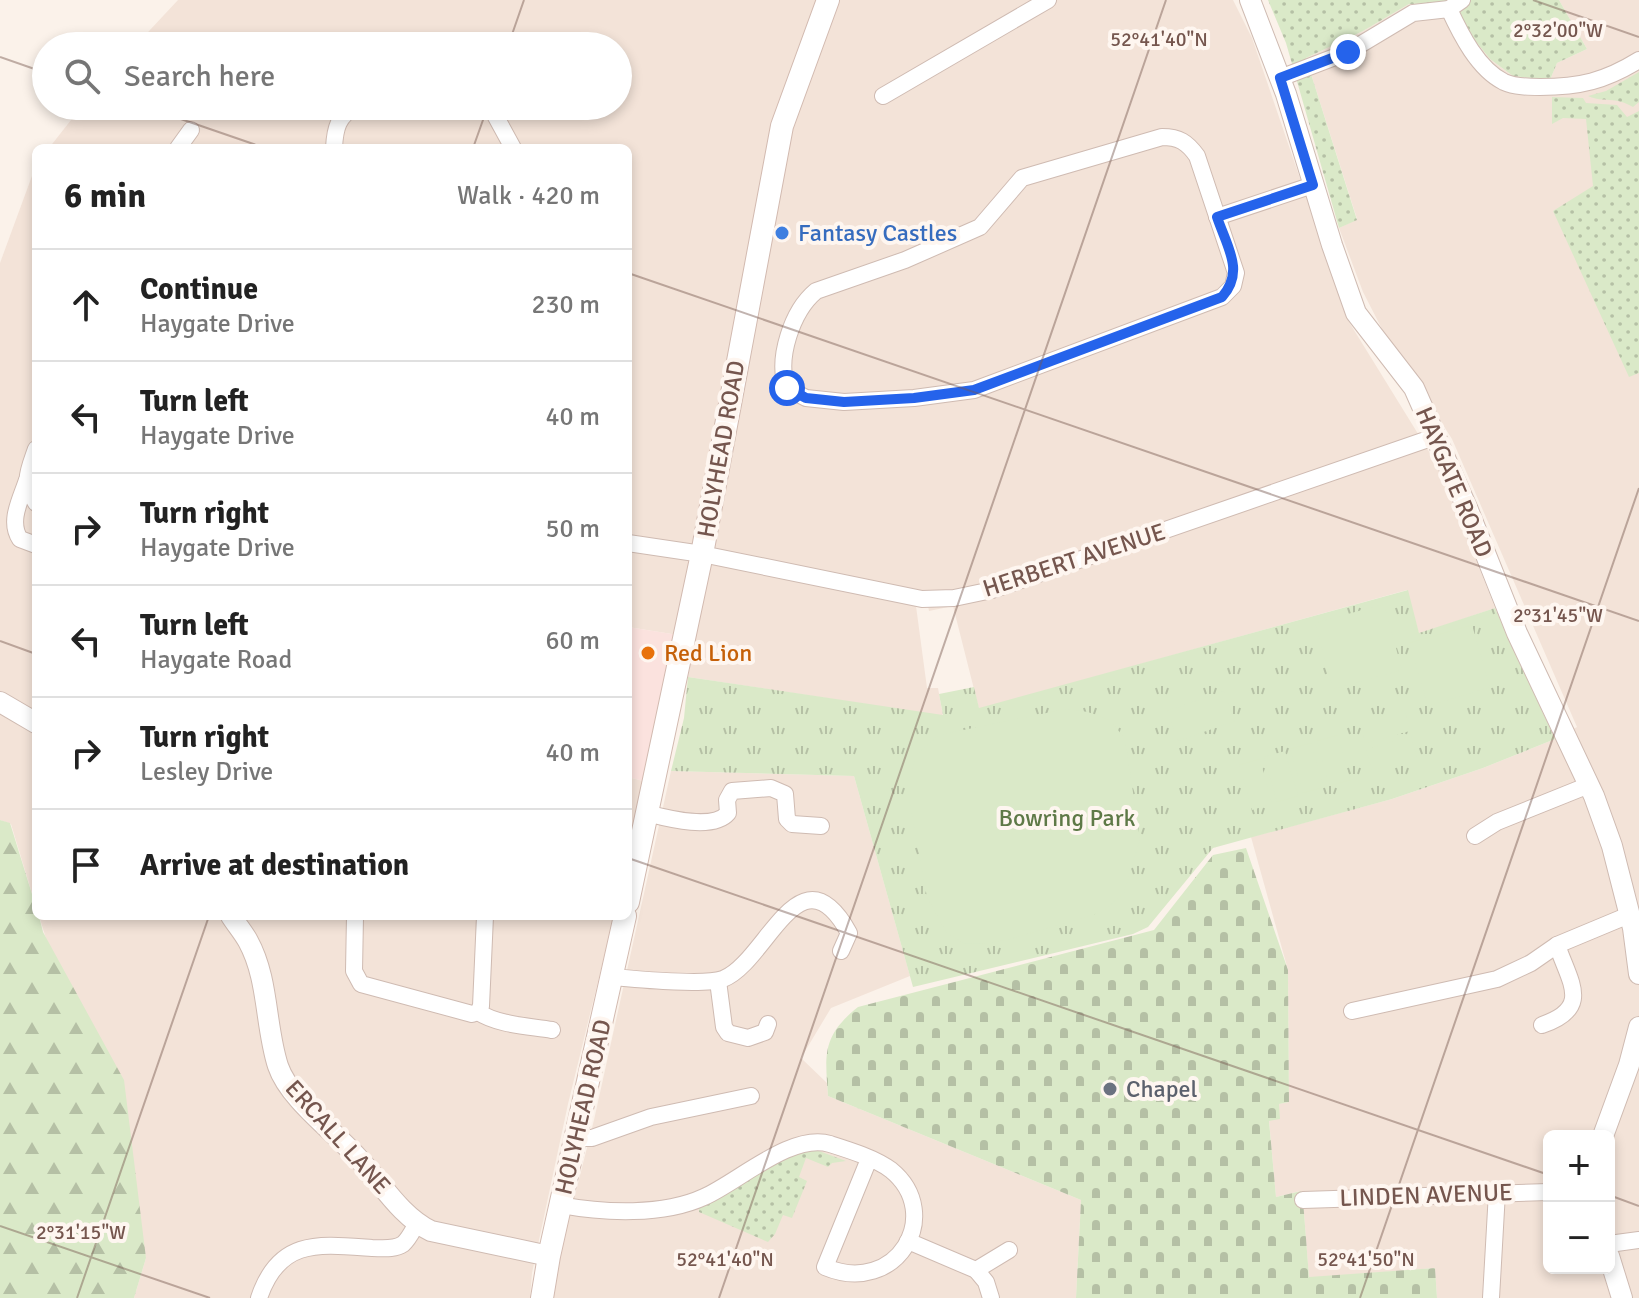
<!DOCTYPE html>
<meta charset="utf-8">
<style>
:root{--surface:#fff;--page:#f6f6f6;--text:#222;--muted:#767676;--line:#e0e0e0}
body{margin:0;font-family:Signika,sans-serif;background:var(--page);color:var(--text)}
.controls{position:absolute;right:24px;bottom:24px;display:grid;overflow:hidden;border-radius:12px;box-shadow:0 4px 12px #0003}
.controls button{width:72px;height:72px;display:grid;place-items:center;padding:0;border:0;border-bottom:2px solid var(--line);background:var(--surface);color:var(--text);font:40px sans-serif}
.stop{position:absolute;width:24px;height:24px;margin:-18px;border:6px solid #2563eb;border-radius:50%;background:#fff}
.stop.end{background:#2563eb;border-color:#fff;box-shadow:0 2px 8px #0008}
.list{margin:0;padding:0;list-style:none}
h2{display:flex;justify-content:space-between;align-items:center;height:104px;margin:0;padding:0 32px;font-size:34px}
h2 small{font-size:26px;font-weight:400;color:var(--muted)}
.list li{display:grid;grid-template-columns:52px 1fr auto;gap:24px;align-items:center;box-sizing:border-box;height:112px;padding:0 32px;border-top:2px solid var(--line)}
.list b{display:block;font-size:30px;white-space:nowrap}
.list p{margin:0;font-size:26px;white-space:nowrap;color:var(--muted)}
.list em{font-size:26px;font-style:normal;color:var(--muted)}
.icon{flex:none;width:44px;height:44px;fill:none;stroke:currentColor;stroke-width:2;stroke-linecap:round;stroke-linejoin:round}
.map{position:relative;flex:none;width:1639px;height:1298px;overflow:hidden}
.search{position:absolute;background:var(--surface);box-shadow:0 4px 12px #0003;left:32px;top:32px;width:600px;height:88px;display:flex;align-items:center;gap:20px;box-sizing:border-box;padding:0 28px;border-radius:44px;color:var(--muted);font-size:30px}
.panel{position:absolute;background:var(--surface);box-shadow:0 4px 12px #0003;left:32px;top:144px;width:600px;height:776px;border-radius:12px}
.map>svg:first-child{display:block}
.residential{fill:#f3e3d8;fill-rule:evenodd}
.commercial{fill:#fbe2de}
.grass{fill:url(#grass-dots)}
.forest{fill:url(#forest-firs)}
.cemetery{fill:url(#cemetery-stones)}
.park{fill:url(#park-tufts)}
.pitch{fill:#dae9c8}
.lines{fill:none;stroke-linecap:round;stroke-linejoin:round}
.minor-casing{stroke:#cfbbb2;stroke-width:18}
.tertiary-casing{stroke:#cfbbb2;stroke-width:22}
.secondary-casing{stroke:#d2bab0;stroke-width:24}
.minor{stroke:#fff;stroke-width:16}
.tertiary{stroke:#fff;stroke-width:20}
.secondary{stroke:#fff;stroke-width:22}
.route{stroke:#2563eb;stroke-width:10}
.ticks{fill:none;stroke:#75564e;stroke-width:2;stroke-opacity:0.45}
.shop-dot{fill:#3f7fe0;stroke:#fef6f0;stroke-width:3}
.food-dot{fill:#e8710a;stroke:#fef6f0;stroke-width:3}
.worship-dot{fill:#6b7280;stroke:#fef6f0;stroke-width:3}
.labels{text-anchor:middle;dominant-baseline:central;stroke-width:8;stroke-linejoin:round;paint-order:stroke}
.shop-label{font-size:24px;fill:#366cbe;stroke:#fef6f0;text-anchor:start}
.street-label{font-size:24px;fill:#75564e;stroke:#fef6f0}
.food-label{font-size:24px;fill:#c56008;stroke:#fef6f0;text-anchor:start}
.park-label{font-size:24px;fill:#5e7947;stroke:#fef6f0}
.worship-label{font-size:24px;fill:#5b616d;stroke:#fef6f0;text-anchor:start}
.ticks-label{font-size:20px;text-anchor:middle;fill:#75564e;stroke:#fef6f0;stroke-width:8;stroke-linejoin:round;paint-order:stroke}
</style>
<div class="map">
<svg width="1639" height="1298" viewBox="0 0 1639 1298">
<defs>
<pattern id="grass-dots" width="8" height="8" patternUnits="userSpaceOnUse" patternTransform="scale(2)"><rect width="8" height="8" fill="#dae9c8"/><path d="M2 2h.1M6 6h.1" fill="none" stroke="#b5c0a5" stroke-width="1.8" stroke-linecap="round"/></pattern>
<pattern id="forest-firs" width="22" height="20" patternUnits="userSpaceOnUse" patternTransform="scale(2)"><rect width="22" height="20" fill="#dae9c8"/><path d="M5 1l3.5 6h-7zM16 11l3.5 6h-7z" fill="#b5c0a5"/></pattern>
<pattern id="cemetery-stones" width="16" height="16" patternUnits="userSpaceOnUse" patternTransform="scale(2)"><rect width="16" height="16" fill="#dae9c8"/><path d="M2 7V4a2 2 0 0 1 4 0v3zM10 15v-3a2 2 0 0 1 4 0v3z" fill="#b5c0a5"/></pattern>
<pattern id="park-tufts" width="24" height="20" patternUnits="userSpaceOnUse" patternTransform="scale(2)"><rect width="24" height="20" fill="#dae9c8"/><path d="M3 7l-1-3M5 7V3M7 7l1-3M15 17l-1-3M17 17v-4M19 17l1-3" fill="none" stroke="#b5c0a5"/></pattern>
</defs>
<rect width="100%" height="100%" fill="#fbf2ea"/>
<g class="residential">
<polygon points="178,0 822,0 678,635 628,627 628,148 49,148 82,106 618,106 618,46 135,46"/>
<polygon points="834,0 1233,0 1252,38 1349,322 1441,471 1495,608 1419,634 1407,590 979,709 953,606 929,611 928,606 916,606 927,688 938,688 943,716 688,677 788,142"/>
<path d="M1559 0H1639V1298H1437L1435 1268 1309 1278 1303 1200 1300 1191 1276 1197 1269 1120 1279 1104 1289 1102 1288 970 1251 837 1392 799 1483 768 1555 739 1577 727 1452 439 1382 329 1363 292 1339 228 1357 219 1306 58 1363 31 1409 4 1445 3 1490 59 1513 76 1550 80 1557 63 1587 49ZM1549 1136H1609V1268H1549Z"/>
<polygon points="36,165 36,907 11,824 0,820 0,263"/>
<polygon points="671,771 854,776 910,976 831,1008 801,1058 827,1083 828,1096 1081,1200 1076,1298 553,1298 555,1274 594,1120"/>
<polygon points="628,777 647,782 628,859"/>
<polygon points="39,916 614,916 568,1104 532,1273 530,1298 134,1298 146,1258"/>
</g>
<polygon class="commercial" points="628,627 678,635 647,782 628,777"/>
<g class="grass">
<polygon points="1268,0 1559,0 1587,49 1557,63 1550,80 1513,76 1490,59 1445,3 1409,4 1363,31 1306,58 1357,220 1339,228 1286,43"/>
<path d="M1639 72V102L1633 107C1615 96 1604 103 1588 96L1606 91Z"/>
<polygon points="1552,97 1583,98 1586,103 1617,105 1627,117 1639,111 1639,373 1629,377 1553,211 1593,186 1586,119 1563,118 1552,124"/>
<polygon points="811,1148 846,1161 832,1163 828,1167 806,1158 799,1177 807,1181 792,1218 783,1215 775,1234 768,1242 699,1212 699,1206 776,1162"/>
</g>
<polygon class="forest" points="0,820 10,823 36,907 36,916 39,916 43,932 124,1080 146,1258 134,1298 0,1298"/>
<path class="cemetery" d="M1246 848 1288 970 1289 1102 1279 1104 1280 1119 1269 1121 1276 1197 1301 1191 1303 1200 1309 1277 1435 1268 1437 1298H1076L1081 1200 828 1096C825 1054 822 1036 858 1007L1154 930 1213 855Z"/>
<polygon class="park" points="1408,590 1419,633 1495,608 1555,739 1483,768 1392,799 1213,848 1148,927 1133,934 913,987 854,776 671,771 684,718 688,677 943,715 939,694 974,687 979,708"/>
<g class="pitch">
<polygon points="1384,604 1402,670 1333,689 1315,623"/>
<polygon points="1472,625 1490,687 1428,706 1409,643"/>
<polygon points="1224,691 1235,721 1178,741 1167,711"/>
<polygon points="1066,709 1088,712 1111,721 1125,739 1140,839 1124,893 1102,912 1010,939 982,944 963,943 946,932 927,897 907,787 916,755 939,735"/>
<polygon points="1405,710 1410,731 1365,743 1360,722"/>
<polygon points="1338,735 1350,780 1329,786 1317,741"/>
<polygon points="1411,737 1417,758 1372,770 1366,749"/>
<polygon points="1311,743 1324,787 1303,793 1290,749"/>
<polygon points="1285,751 1298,796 1277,802 1264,757"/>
<polygon points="1260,759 1272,804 1252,810 1239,765"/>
</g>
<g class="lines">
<defs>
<g id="minor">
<path d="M1449 9C1461 35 1478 69 1504 82 1515 87 1529 87 1540 87 1580 87 1605 81 1639 60"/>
<polyline points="1280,78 1348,52 1413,13 1449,9 1462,0"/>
<polyline points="883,96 1048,0"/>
<polyline points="490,106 513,148"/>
<path d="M1162 137C1179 137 1187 142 1197 156L1236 273 1233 286 1222 297 974 390 914 398 844 402 806 398 787 388C776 359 792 311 816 291L905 260 980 227 1022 178Z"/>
<polyline points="178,148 191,130"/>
<path d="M334 148C335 128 338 116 356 106"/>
<polyline points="1217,217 1313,185"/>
<path d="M36 449C28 472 22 482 36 503"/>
<path d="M27 480C21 499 8 521 20 539L36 545"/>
<polyline points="628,543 702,554 922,599 954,598 992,590 1437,436"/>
<path d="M646 813C666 818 713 831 728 813L727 800 732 791 771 788 785 794 787 819 792 824 821 826"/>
<polyline points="1475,836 1497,822 1589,785"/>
<polyline points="355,916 354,971 361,984 472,1014 478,1012 481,1006 485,916"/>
<path d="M612 977C635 979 704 986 723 979 767 962 800 844 849 933L841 951"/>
<polyline points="718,981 724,1027 728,1033 748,1038 765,1032 768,1024"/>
<polyline points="1352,1011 1497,979 1531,963 1557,945 1629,915"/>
<path d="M478 1012C498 1025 528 1026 552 1030"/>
<path d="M1542 1025C1592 1008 1570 983 1557 945"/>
<polyline points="576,1138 592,1138 651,1117 751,1096"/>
<polyline points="1303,1200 1549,1192"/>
<path d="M560 1205C604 1213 663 1216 704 1197 738 1182 792 1132 830 1144 849 1150 875 1158 891 1170 945 1214 897 1297 825 1267L869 1159"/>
<polyline points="908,1241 976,1270 986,1282 991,1298"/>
<polyline points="1609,1244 1639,1240"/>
<polyline points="976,1270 1009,1250"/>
<path d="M259 1298C279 1238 319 1244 372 1248 382 1248 394 1250 403 1244 409 1239 413 1230 417 1223"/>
<polyline points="1491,1298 1497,1192"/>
</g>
<g id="tertiary">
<polyline points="1250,0 1286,94 1332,245 1356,313 1414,388 1468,510 1517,633 1594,796 1612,846 1633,928 1639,974"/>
<polyline points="0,702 36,723"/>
<path d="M231 916C236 924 243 932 248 941 269 979 265 1026 278 1066 289 1099 335 1132 358 1158 381 1182 400 1216 431 1231L549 1256"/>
<polyline points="1603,1136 1629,1065 1639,1027"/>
<polyline points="1609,1256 1622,1298"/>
</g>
<g id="secondary">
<polyline points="628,902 702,554 782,126 828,0"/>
<polyline points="542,1298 549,1256 625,916"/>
</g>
</defs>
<use href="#minor" class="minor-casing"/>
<use href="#tertiary" class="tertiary-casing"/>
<use href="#secondary" class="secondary-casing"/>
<use href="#minor" class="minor"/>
<use href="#tertiary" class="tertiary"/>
<use href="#secondary" class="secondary"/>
</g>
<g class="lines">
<path class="route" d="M787 388 806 398 844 402 914 398 974 390 1222 297C1245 271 1227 247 1217 217L1313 185 1280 78 1348 52"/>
</g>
<path class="ticks" d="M1533 0 1639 37M508 46 524 0M0 57 46 73M143 106 265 148M473 148 488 106M628 273 1639 621M0 641 36 654M628 858 1549 1175M1609 1195 1639 1206M0 1226 210 1298M77 1298 209 916M719 1298 1166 0M1360 1298 1639 488"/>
<circle class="shop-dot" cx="782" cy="233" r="8"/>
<circle class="food-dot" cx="648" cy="653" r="8"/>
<circle class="worship-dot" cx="1110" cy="1089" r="8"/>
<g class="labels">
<g class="shop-label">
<text x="798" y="233">Fantasy Castles</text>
</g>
<g class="street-label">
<text transform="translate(721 449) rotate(-80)">HOLYHEAD ROAD</text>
<text transform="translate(1454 482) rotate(67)">HAYGATE ROAD</text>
<text transform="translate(1074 560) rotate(-18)">HERBERT AVENUE</text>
<text transform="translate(583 1107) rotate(-77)">HOLYHEAD ROAD</text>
<text transform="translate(338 1137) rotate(48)">ERCALL LANE</text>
<text transform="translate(1426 1195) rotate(-2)">LINDEN AVENUE</text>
</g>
<g class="food-label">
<text x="664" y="653">Red Lion</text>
</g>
<g class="park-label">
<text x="1067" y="818">Bowring Park</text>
</g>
<g class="worship-label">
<text x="1126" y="1089">Chapel</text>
</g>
</g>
<g class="ticks-label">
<text x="1558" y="37">2°32'00"W</text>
<text x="1159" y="46">52°41'40"N</text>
<text x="1558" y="622">2°31'45"W</text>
<text x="81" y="1239">2°31'15"W</text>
<text x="725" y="1266">52°41'40"N</text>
<text x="1366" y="1266">52°41'50"N</text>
</g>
</svg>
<div class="controls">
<button>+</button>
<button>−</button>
</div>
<div class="stop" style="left:787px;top:388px"></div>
<div class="stop end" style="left:1348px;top:52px"></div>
<div class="search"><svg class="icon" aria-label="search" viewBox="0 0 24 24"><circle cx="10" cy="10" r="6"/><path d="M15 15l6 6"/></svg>Search here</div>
<section class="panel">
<h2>6 min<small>Walk · 420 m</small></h2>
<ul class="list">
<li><svg class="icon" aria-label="ahead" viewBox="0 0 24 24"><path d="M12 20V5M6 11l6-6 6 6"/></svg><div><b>Continue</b><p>Haygate Drive</p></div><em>230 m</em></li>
<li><svg class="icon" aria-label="left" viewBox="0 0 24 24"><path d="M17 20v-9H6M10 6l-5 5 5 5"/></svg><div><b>Turn left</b><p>Haygate Drive</p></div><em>40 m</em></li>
<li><svg class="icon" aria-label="right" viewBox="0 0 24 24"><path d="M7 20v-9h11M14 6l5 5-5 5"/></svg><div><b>Turn right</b><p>Haygate Drive</p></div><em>50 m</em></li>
<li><svg class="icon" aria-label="left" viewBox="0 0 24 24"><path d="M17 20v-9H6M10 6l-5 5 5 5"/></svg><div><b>Turn left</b><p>Haygate Road</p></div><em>60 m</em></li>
<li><svg class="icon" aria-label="right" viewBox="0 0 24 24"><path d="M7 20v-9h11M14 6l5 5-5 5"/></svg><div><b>Turn right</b><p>Lesley Drive</p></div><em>40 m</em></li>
<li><svg class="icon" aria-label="arrive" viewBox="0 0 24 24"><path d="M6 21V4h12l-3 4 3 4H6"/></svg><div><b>Arrive at destination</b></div></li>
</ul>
</section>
</div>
